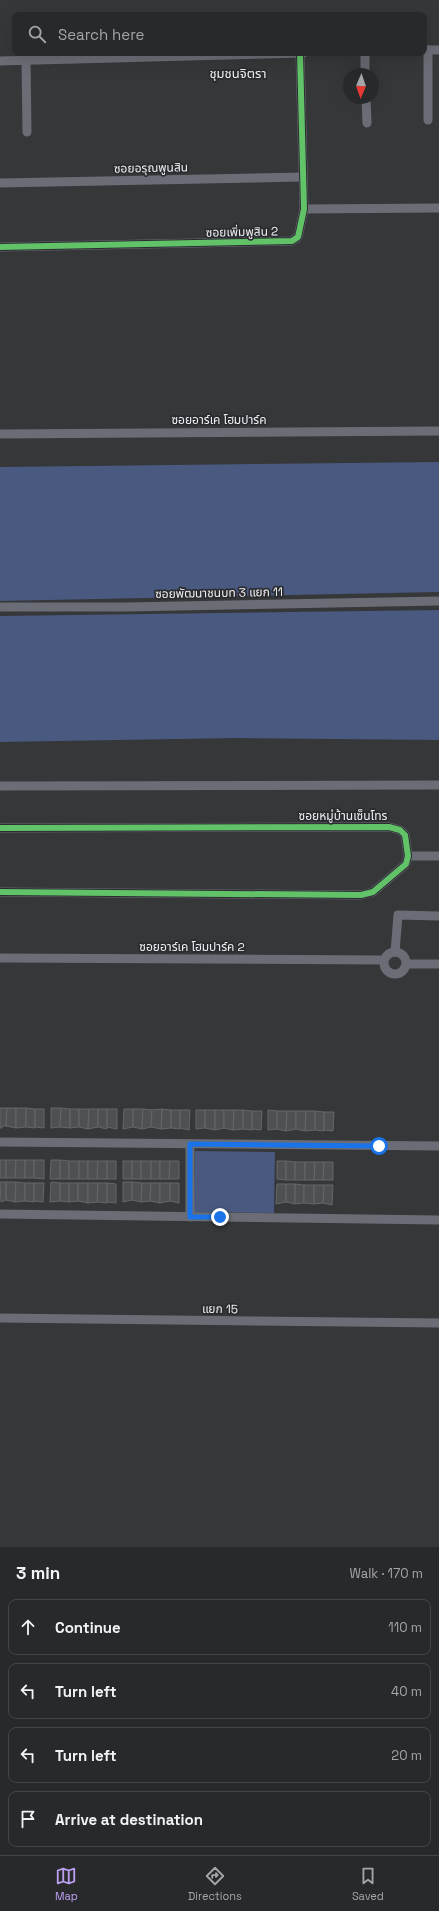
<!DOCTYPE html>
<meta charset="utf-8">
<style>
:root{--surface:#28292b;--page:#303133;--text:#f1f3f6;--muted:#a5a6a9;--line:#444547;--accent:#bca0f2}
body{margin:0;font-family:"Space Grotesk","Noto Sans Thai",sans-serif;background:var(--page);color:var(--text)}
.compass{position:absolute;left:343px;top:68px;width:36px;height:36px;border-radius:50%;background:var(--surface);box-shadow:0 4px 16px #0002;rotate:182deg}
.stop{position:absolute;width:12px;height:12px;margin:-9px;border:3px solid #1a73e8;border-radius:50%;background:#fff}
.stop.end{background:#1a73e8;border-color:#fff;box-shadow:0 1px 4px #0008}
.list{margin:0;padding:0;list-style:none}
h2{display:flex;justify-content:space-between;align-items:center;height:52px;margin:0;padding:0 16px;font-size:17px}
h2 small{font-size:13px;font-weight:400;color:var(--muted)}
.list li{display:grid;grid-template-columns:26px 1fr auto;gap:12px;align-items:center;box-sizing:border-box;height:56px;margin:0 8px 8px;padding:0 8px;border:1px solid var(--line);border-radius:8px}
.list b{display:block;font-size:15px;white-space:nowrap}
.list em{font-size:13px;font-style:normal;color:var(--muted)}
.icon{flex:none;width:22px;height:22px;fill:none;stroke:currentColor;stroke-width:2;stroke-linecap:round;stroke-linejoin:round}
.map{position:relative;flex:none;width:439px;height:1547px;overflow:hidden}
.search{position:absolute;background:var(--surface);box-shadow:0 4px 16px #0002;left:12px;right:12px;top:12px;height:44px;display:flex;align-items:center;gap:10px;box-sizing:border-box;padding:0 14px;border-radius:8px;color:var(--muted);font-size:15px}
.sheet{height:308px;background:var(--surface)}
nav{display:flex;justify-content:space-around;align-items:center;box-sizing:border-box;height:56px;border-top:1px solid var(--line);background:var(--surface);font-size:11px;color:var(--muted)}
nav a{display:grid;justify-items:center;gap:2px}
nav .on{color:var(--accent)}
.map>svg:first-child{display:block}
.green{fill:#49597f}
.building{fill:#4e5052;stroke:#646668}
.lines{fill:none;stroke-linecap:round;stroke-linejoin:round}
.street{stroke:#6a6d75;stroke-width:9}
.cycleway-casing{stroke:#2a2c30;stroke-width:8}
.cycleway{stroke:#61c268;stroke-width:6}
.route{stroke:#1a73e8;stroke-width:5}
.labels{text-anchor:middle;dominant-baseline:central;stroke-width:3.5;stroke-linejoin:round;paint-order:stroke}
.street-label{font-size:12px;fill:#eff0f3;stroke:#2a2c30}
.neighbourhood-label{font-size:13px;fill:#eff0f3;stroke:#2a2c30}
</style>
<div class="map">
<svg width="439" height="1547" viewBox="0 0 439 1547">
<rect width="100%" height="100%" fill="#353739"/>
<g class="green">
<polygon points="439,462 439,592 0,601 0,467"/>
<polygon points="439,610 439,740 236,738 0,742 0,616"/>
<polygon points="195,1151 275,1152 274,1213 194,1212"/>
</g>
<g class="building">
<polygon points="0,1108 7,1108 6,1126 2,1126 2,1128 0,1128"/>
<polygon points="7,1108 16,1108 16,1128 6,1126"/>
<polygon points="16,1108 26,1108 26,1127 16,1128"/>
<polygon points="26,1108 35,1109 35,1128 26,1127"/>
<polygon points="51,1108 61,1108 60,1127 51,1128"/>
<polygon points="61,1108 70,1109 70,1128 60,1127"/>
<polygon points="35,1109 44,1109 44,1128 35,1127"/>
<polygon points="70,1109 79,1109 79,1127 70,1128"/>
<polygon points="79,1109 89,1109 88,1129 79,1127"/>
<polygon points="89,1109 98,1109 98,1127 88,1129"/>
<polygon points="98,1109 107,1109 107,1129 98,1127"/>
<polygon points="107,1109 117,1109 117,1129 107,1127"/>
<polygon points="124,1109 133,1109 133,1127 123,1129"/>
<polygon points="133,1109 143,1109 142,1129 133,1127"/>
<polygon points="143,1109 152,1110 151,1127 142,1129"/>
<polygon points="162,1109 171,1110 171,1128 161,1129"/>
<polygon points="162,1109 161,1129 151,1127 152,1110"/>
<polygon points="171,1110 180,1110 180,1129 171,1128"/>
<polygon points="180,1110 190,1110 189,1130 180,1128"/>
<polygon points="196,1110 205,1110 205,1128 196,1129"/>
<polygon points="205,1110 215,1110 215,1130 205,1128"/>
<polygon points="215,1110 224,1110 224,1128 215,1130"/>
<polygon points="224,1110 234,1110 233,1130 224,1128"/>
<polygon points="234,1110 243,1110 243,1129 233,1130"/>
<polygon points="243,1110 252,1111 252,1130 243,1129"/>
<polygon points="268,1110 277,1111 277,1129 268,1130"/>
<polygon points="252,1111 262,1111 261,1130 252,1129"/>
<polygon points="277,1111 287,1111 286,1131 277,1129"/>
<polygon points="287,1111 296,1111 296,1129 286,1131"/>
<polygon points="296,1111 306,1111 305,1131 296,1129"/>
<polygon points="306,1111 315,1111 315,1130 305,1131"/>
<polygon points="315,1111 324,1112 324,1131 315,1130"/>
<polygon points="324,1112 334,1112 333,1131 324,1130"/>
<rect x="0" y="1160" width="6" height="18"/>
<polygon points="6,1160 16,1160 15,1178 6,1178"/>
<polygon points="16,1160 25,1160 25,1178 15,1178"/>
<rect x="25" y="1160" width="9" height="18"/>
<polygon points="34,1160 44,1160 44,1179 34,1178"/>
<polygon points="51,1160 60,1160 60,1179 50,1179"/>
<polygon points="60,1160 69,1161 69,1179 60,1179"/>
<rect x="69" y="1161" width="10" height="18"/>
<rect x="79" y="1161" width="9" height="18"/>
<polygon points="88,1161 98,1161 97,1179 88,1179"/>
<polygon points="98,1161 107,1161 107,1179 97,1179"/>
<rect x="107" y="1161" width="9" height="18"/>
<rect x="123" y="1161" width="9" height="18"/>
<rect x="132" y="1161" width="9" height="18"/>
<rect x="141" y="1161" width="10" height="18"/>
<rect x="151" y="1161" width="9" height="18"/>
<polygon points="160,1161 170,1161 169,1179 160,1179"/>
<polygon points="170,1161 179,1161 179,1179 169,1179"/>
<polygon points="277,1161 286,1161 286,1180 277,1179"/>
<polygon points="286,1161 295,1162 295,1180 286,1180"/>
<rect x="295" y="1162" width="10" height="18"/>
<polygon points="305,1162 315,1162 314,1180 305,1180"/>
<polygon points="315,1162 324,1162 323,1180 314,1180"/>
<polygon points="324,1162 333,1162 333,1180 323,1180"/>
<polygon points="0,1182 6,1182 6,1200 1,1202"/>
<polygon points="6,1182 16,1182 15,1202 6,1200"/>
<polygon points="16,1182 25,1183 25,1201 15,1202"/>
<polygon points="51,1182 60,1183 60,1201 50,1202"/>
<polygon points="123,1182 132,1182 132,1200 123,1202"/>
<polygon points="132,1182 142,1183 141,1202 132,1200"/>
<polygon points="25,1183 34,1183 34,1202 25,1201"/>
<polygon points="34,1183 44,1183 43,1202 34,1201"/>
<polygon points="60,1183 69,1183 69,1202 60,1201"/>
<polygon points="69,1183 78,1183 78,1201 69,1202"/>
<polygon points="78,1183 88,1183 88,1203 78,1201"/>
<polygon points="88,1183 98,1183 97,1202 88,1203"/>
<polygon points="98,1183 107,1183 107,1203 97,1202"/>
<polygon points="107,1183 116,1184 116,1203 107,1202"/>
<polygon points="142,1183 151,1183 150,1201 141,1202"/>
<polygon points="151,1183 160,1183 160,1203 150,1201"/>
<polygon points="160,1183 170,1183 170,1201 160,1203"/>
<polygon points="170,1183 179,1183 179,1203 170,1201"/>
<polygon points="277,1184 286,1184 286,1202 276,1204"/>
<polygon points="286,1184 295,1184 295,1204 286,1202"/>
<polygon points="295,1184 304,1185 304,1203 295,1204"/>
<polygon points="304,1185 314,1185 314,1204 304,1203"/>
<polygon points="314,1185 324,1185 323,1203 314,1204"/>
<polygon points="324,1185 333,1185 332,1205 323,1203"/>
</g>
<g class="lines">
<g class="street">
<polyline points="424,50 439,50"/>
<polyline points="365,53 365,74"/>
<polyline points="26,60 27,132"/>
<polyline points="0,61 304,53"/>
<polyline points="366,98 367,123"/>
<polyline points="428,120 428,50"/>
<polyline points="0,183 302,177"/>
<polyline points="304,209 439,208"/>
<polyline points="0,247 292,241 298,237 304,209 300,53"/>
<polyline points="0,434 439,431"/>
<polyline points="0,607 127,607 439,601"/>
<polyline points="0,786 439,785"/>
<polyline points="0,828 389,827 400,830 405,835 408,856 406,864 373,892 361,895 0,892"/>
<polyline points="408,856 439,856"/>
<circle cx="395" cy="963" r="11"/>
<polyline points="395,952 398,915 439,916"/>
<polyline points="0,958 384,960"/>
<polyline points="406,964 439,964"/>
<polyline points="0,1142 439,1146"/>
<polyline points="0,1214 439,1220"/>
<polyline points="190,1217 190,1144"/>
<polyline points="0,1318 439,1323"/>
</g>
<defs>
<g id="cycleway">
<polyline points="0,247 292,241 298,237 304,209 300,53"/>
<polyline points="0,828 389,827 400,830 405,835 408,856 406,864 373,892 361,895 0,892"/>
</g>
</defs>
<use href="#cycleway" class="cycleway-casing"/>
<use href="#cycleway" class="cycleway"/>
</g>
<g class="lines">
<polyline class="route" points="220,1217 190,1217 190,1144 379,1146"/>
</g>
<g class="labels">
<g class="street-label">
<text transform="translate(151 168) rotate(-1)">ซอยอรุณพูนสิน</text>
<text transform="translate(242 232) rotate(-1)">ซอยเพิ่มพูสิน 2</text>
<text x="219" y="420">ซอยอาร์เค โฮมปาร์ค</text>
<text transform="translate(219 593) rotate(-1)">ซอยพัฒนาชนบท 3 แยก 11</text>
<text x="343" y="816">ซอยหมู่บ้านเซ็นโทร</text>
<text x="192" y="947">ซอยอาร์เค โฮมปาร์ค 2</text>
<text transform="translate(220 1309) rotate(1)">แยก 15</text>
</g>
<g class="neighbourhood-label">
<text x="238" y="73">ชุมชนจิตรา</text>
</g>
</g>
</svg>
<svg class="compass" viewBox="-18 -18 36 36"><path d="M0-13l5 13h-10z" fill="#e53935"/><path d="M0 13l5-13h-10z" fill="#a5a6a9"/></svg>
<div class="stop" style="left:379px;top:1146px"></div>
<div class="stop end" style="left:220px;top:1217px"></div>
<div class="search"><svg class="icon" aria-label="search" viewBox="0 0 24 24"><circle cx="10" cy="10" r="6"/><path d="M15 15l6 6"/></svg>Search here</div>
</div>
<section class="sheet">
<h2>3 min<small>Walk · 170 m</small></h2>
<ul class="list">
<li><svg class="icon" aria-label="ahead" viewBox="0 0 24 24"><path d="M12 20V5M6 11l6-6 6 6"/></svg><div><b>Continue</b></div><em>110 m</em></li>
<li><svg class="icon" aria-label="left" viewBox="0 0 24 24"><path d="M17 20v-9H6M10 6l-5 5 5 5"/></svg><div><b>Turn left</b></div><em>40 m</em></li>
<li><svg class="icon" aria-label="left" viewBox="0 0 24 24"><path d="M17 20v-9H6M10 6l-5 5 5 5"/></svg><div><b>Turn left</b></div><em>20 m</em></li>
<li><svg class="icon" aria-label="arrive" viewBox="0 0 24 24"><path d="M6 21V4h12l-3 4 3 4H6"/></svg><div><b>Arrive at destination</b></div></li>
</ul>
</section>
<nav>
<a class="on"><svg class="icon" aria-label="map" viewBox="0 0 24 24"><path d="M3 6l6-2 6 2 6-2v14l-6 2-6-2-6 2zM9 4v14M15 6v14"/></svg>Map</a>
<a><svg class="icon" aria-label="directions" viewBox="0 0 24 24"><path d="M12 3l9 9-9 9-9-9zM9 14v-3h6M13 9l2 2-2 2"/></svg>Directions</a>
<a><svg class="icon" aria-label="saved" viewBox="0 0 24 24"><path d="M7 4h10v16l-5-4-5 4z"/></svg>Saved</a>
</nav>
